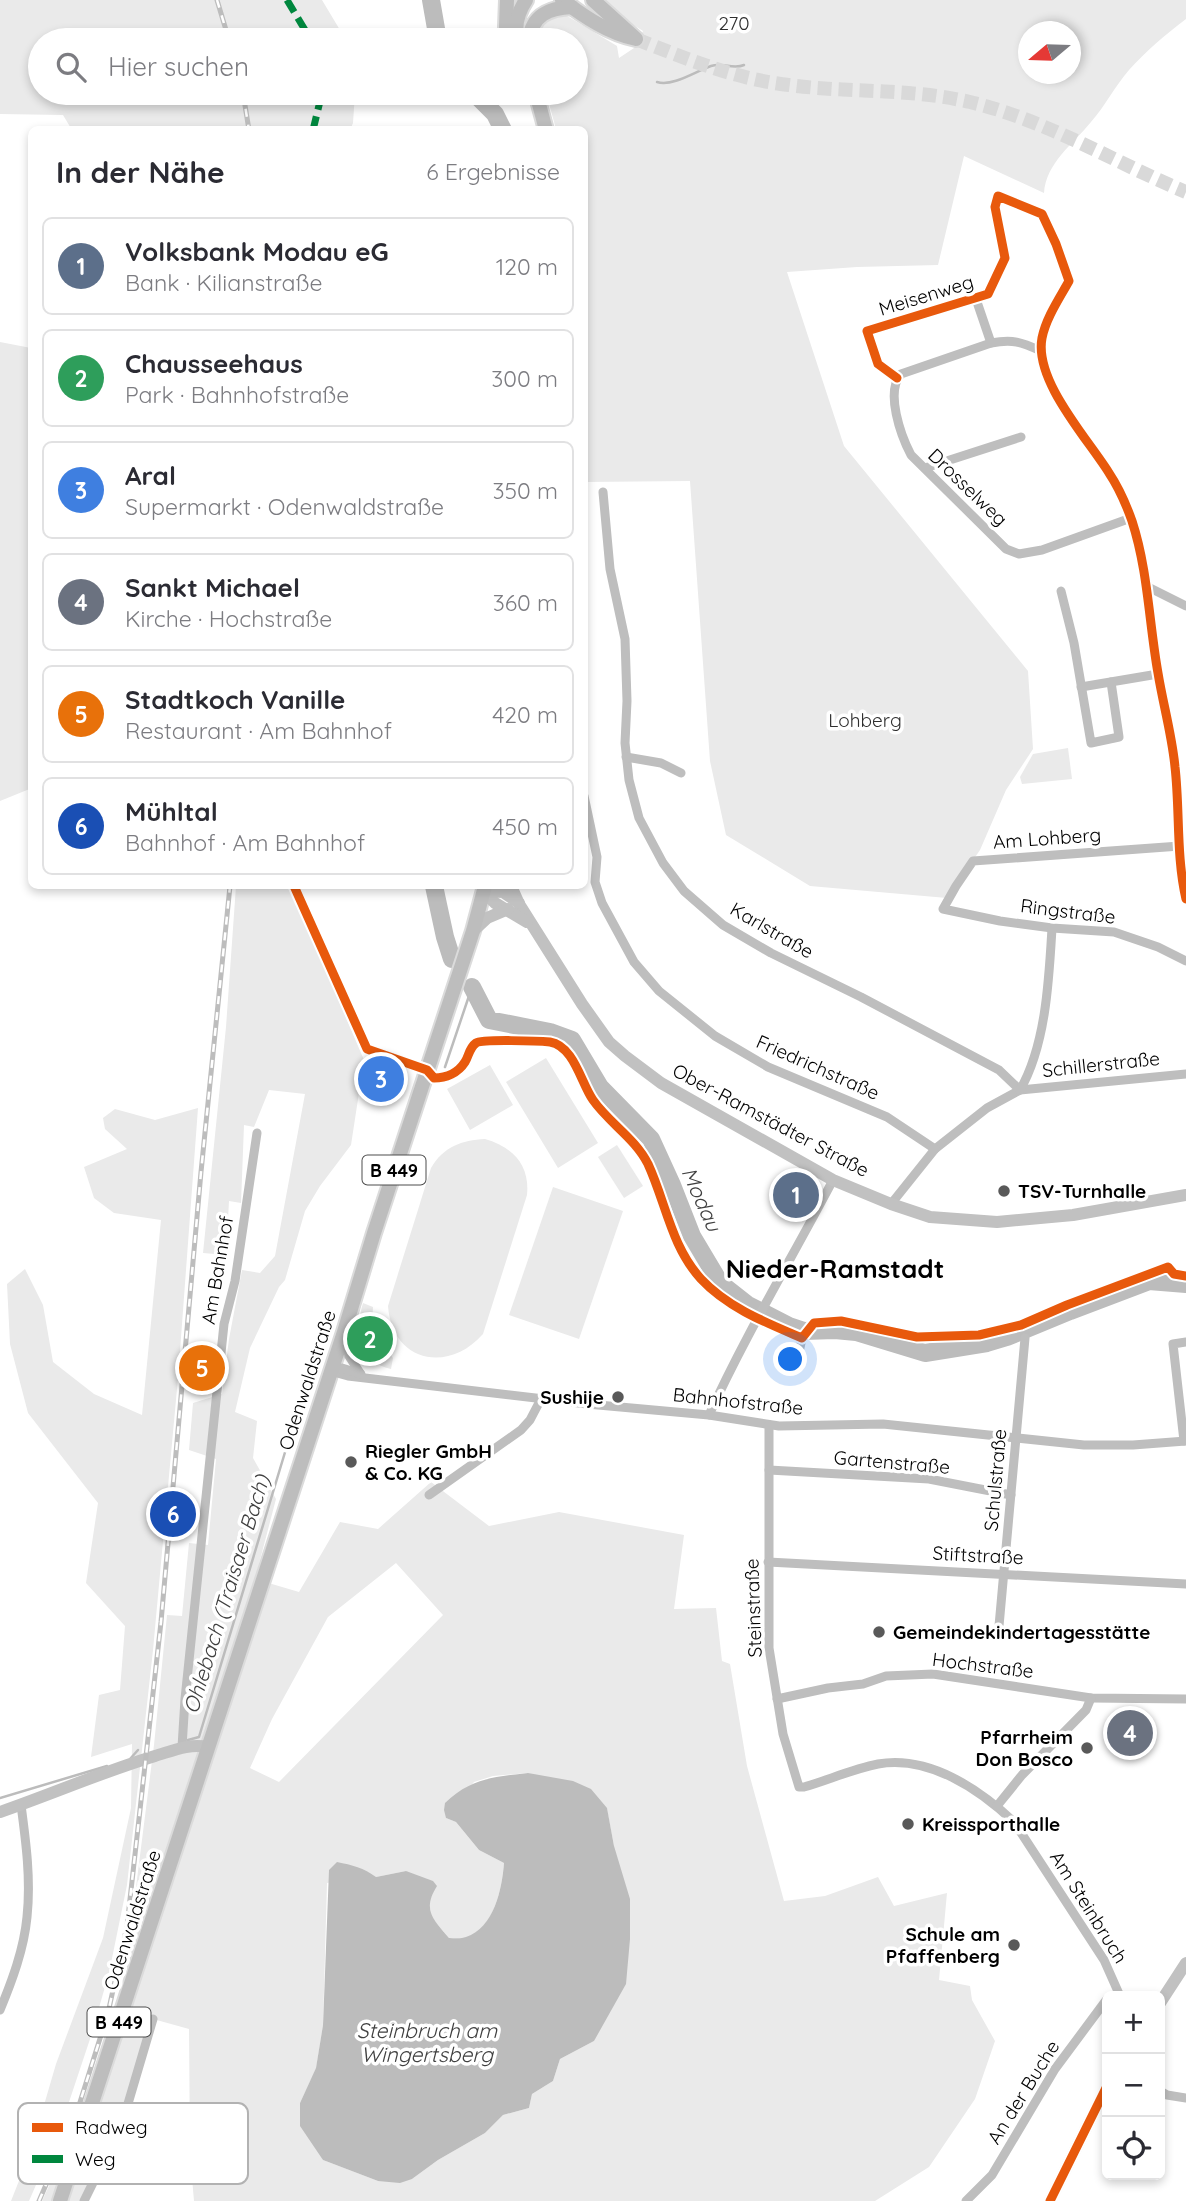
<!DOCTYPE html>
<html lang="de">
<meta charset="utf-8">
<style>
:root{--surface:#fff;--page:#f7f7f7;--text:#2b2b33;--muted:#7c7c81;--line:#e1e1e2;--accent:#db2777}
body{margin:0;font-family:Quicksand,sans-serif;background:var(--page);color:var(--text)}
.controls{position:absolute;right:21px;bottom:21px;display:grid;overflow:hidden;border-radius:10px;box-shadow:0 4px 10px #0003}
.controls button{width:63px;height:63px;display:grid;place-items:center;padding:0;border:0;border-bottom:2px solid var(--line);background:var(--surface);color:var(--text);font:35px sans-serif}
.compass{position:absolute;left:1018px;top:21px;width:63px;height:63px;border-radius:50%;background:var(--surface);box-shadow:0 4px 10px #0003;rotate:251deg}
.you{position:absolute;left:791px;top:1360px;width:24px;height:24px;margin:-18px;border:5px solid #fff;border-radius:50%;background:#1a73e8;box-shadow:0 0 0 10px #1a73e833}
.badge{display:grid;place-items:center;width:46px;height:46px;border-radius:50%;background:var(--accent);color:#fff;font-size:23px;font-weight:700}
.pin{position:absolute;translate:-50% -50%;border:4px solid #fff;box-shadow:0 2px 7px #0006}
.list{margin:0;padding:0;list-style:none}
h2{display:flex;justify-content:space-between;align-items:center;height:91px;margin:0;padding:0 28px;font-size:30px}
h2 small{font-size:23px;font-weight:400;color:var(--muted)}
.list li{display:grid;grid-template-columns:46px 1fr auto;gap:21px;align-items:center;box-sizing:border-box;height:98px;margin:0 14px 14px;padding:0 14px;border:2px solid var(--line);border-radius:10px}
.list b{display:block;font-size:26px;white-space:nowrap}
.list p{margin:0;font-size:23px;white-space:nowrap;color:var(--muted)}
.list em{font-size:23px;font-style:normal;color:var(--muted)}
.icon{flex:none;width:38px;height:38px;fill:none;stroke:currentColor;stroke-width:2;stroke-linecap:round;stroke-linejoin:round}
.map{position:relative;flex:none;width:1186px;height:2201px;overflow:hidden}
.search{position:absolute;background:var(--surface);box-shadow:0 4px 10px #0003;left:28px;top:28px;width:560px;height:77px;display:flex;align-items:center;gap:18px;box-sizing:border-box;padding:0 24px;border-radius:38px;color:var(--muted);font-size:26px}
.panel{position:absolute;background:var(--surface);box-shadow:0 4px 10px #0003;left:28px;top:126px;width:560px;height:763px;border-radius:10px}
.map>svg:first-child{display:block}
.green{fill:#eaeaea;fill-rule:evenodd}
.water{fill:#bcbcbc}
.lines{fill:none;stroke-linecap:round;stroke-linejoin:round}
.stream{stroke:#bcbcbc;stroke-width:2.5}
.river{stroke:#bcbcbc;stroke-width:18}
.primary-tunnel{stroke:#d9d9d9;stroke-width:14;stroke-dasharray:14 7;stroke-linecap:butt}
.primary-casing{stroke:#dbdbdb;stroke-width:18}
.street{stroke:#bebebe;stroke-width:9}
.secondary{stroke:#c1c1c1;stroke-width:12}
.primary{stroke:#bdbdbd;stroke-width:14}
.rail-casing{stroke:#bdbdbd;stroke-width:5}
.rail{stroke:#fff;stroke-width:2.5;stroke-dasharray:8;stroke-linecap:butt}
.quiet{stroke:#00873e;stroke-width:7;stroke-dasharray:14 7;stroke-linecap:butt}
.cycleway-casing{stroke:#fff;stroke-width:13}
.cycleway{stroke:#e8590c;stroke-width:9}
.poi-dot{fill:#595959;stroke:#fff;stroke-width:2.5}
.labels{text-anchor:middle;dominant-baseline:central;stroke-width:7;stroke-linejoin:round;paint-order:stroke}
.shield{fill:#fff;stroke:#4c4c4c;stroke-width:2}
.shield-label{font-size:18px;font-weight:bold;fill:#000}
.park-label{font-size:19px;fill:#2f2f2f;stroke:#fff}
.street-label{font-size:19px;fill:#000;stroke:#fff}
.poi-label{font-size:19px;font-weight:bold;fill:#000;stroke:#fff;text-anchor:start}
.water-label{font-size:21px;font-style:italic;fill:#404040;stroke:#fff}
.district-label{font-size:26px;font-weight:bold;fill:#000;stroke:#fff}
.key{fill:#fff;stroke:#b2b2b2;stroke-width:2}
.key-label{font-size:19px;fill:#000}
</style>
<div class="map">
<svg width="1186" height="2201" viewBox="0 0 1186 2201">
<rect width="100%" height="100%" fill="#fff"/>
<g class="green">
<polygon points="0,0 322,0 346,40 40,40 40,93 355,93 353,123 350,130 72,130 63,115 0,114"/>
<path d="M599 0H1186V19C1166 34 1146 51 1129 70 1115 86 1105 106 1091 122 1073 144 1046 163 1044 193L964 156 938 265 857 267 787 272 844 446 1028 671 1033 749 1006 790 980 850 947 898 810 886 726 835 710 761 690 481 585 482 584 130 556 129 546 93H576V40H534L541 19 564 14 617 46 619 58 634 48 643 31 613 12ZM1028 32H1070V74H1028Z"/>
<polygon points="0,342 31,348 32,788 0,801"/>
<polygon points="1068,748 1072,779 1022,784 1020,777 1033,754"/>
<path d="M236 886H290L364 1060 351 1145 320 1186 305 1211 285 1280 279 1287 250 1348 235 1412 257 1421 253 1458 276 1499 255 1579 299 1592 340 1522 378 1529 431 1482 489 1526 559 1512 684 1535 674 1609 716 1608 722 1661 730 1664 747 1766 784 1901 825 1896 878 1877 894 1906 947 1893 939 1980 970 1986 972 2000 995 2041 975 2099 929 2167 875 2201H194L190 2155 189 2029 153 2019 122 2124 84 2201H42L79 2121 125 1974 154 1745 167 1615 182 1616 189 1543 208 1545 216 1459 189 1450 193 1403 222 1394 229 1339 242 1270 260 1273 275 1256 305 1094 269 1090 254 1127 244 1125 241 1203 229 1201 226 1255 203 1253 226 1027ZM396 1563 443 1615 279 1782 250 1768 272 1719 328 1617ZM528 1773 607 1809 614 1846 594 2041 560 2059 553 2081 532 2094 529 2108 503 2115 485 2133 438 2160 412 2179 378 2181 323 2160 300 2103 316 2069 323 2025 327 1883 376 1877 406 1871 429 1898 431 1917 449 1938C454 1938 461 1939 466 1938 494 1929 502 1888 504 1863L479 1850 456 1822 446 1818 474 1782 493 1776Z"/>
<polygon points="546,1058 598,1143 558,1168 506,1082"/>
<polygon points="490,1065 513,1105 470,1130 447,1089"/>
<polygon points="198,1108 178,1378 153,1650 127,1885 109,1973 90,2039 59,2132 29,2201 11,2201 30,2153 56,2064 103,1938 131,1808 132,1744 91,1757 99,1695 120,1690 125,1626 86,1583 98,1503 28,1413 10,1344 7,1284 25,1269 43,1305 53,1362 94,1394 142,1415 161,1220 114,1213 94,1198 84,1167 127,1149 105,1129 103,1118 115,1109 155,1120"/>
<path d="M485 1139C513 1147 530 1165 527 1195L483 1334C448 1374 392 1362 388 1306L431 1168C443 1147 462 1140 485 1139Z"/>
<polygon points="617,1145 643,1186 624,1198 598,1157"/>
<polygon points="553,1187 623,1211 579,1339 509,1315"/>
<path d="M363 1303 373 1307C371 1328 381 1342 393 1358L391 1369C360 1363 355 1328 363 1303Z"/>
</g>
<path class="water" d="M528 1773 573 1781 591 1789 607 1808 614 1846 630 1899V1939L626 1984 594 2041 560 2059 553 2081 532 2094 529 2108 503 2115 485 2133 438 2160 412 2179 400 2183 378 2181 323 2160 300 2126V2103L316 2068 323 2025 329 1870 337 1862C352 1865 364 1868 376 1877L406 1871 433 1881 437 1886C422 1910 433 1919 449 1938 454 1938 461 1939 466 1937 494 1928 502 1889 504 1863L479 1850 456 1822 446 1818 444 1810 445 1803C471 1778 494 1777 528 1773Z"/>
<g class="lines">
<g class="stream">
<path d="M657 82C673 87 696 71 711 66 723 62 733 70 744 65"/>
<polyline points="445,1067 472,987"/>
<polyline points="316,1348 322,1330 327,1328"/>
<polyline points="188,1740 199,1737 286,1449"/>
<polyline points="130,1759 138,1750"/>
<polyline points="0,1798 107,1766"/>
</g>
<g class="river">
<polyline points="431,0 438,40"/>
<polyline points="474,93 495,114 503,130"/>
<polyline points="434,886 445,937 452,959"/>
<polyline points="472,987 489,1020 550,1032 572,1040 600,1087 651,1139 672,1185 692,1236 720,1283 748,1305 789,1326 804,1331 835,1330 856,1332 925,1353 987,1343 1007,1337 1070,1311 1149,1281 1186,1284"/>
</g>
<path class="primary-tunnel" d="M636 39C687 59 735 79 789 85 849 93 910 88 970 102 1046 120 1114 162 1186 192"/>
<defs>
<g id="primary">
<polyline points="507,0 506,27 511,40"/>
<path d="M562 0C585 17 608 33 636 39"/>
<polyline points="593,0 635,38"/>
<path d="M518 40C514 26 518 12 526 0"/>
<path d="M529 40C532 15 549 8 572 7"/>
<polyline points="536,93 546,130"/>
<polyline points="60,2201 344,1332 374,1233 473,931 485,886"/>
</g>
</defs>
<use href="#primary" class="primary-casing"/>
<g class="street">
<polyline points="976,299 991,343"/>
<path d="M1041 351C1021 342 1013 339 991 343L901 374C885 392 901 436 911 455L1006 549 1019 554 1042 550 1131 518"/>
<path d="M897 378 878 364 867 331 988 294 1005 258 995 207 998 196 1042 214 1056 244 1069 281C1059 299 1046 318 1042 338 1034 381 1088 439 1109 473 1119 488 1126 504 1132 521 1148 570 1149 623 1158 673 1163 704 1172 735 1175 767 1180 810 1176 856 1186 899"/>
<polyline points="925,468 1021,437"/>
<polyline points="603,492 610,569 625,639 627,701 625,743 629,780 639,818 663,863 684,891 723,925 771,953 861,997 999,1070 1020,1090 987,1108 935,1149 891,1204"/>
<polyline points="1146,586 1186,606"/>
<polyline points="1061,591 1074,643 1091,743 1119,737 1111,682"/>
<polyline points="1081,687 1158,674"/>
<polyline points="626,757 661,763 681,773"/>
<polyline points="584,796 597,857 595,882 602,903 634,962 659,991 715,1036 768,1067 887,1117 935,1149"/>
<polyline points="1180,846 973,861 956,886 943,909 1000,921 1052,928 1114,932 1158,947 1186,961"/>
<polyline points="1020,1090 1186,1074"/>
<path d="M1020 1090C1046 1045 1049 979 1052 928"/>
<polyline points="757,1318 802,1338 797,1362"/>
<polyline points="345,1337 349,1356 360,1373"/>
<polyline points="330,1371 348,1376 587,1404 709,1415 779,1426 883,1424 1084,1445 1133,1445 1186,1441"/>
<polyline points="331,1371 342,1368 361,1374"/>
<path d="M709 1415C746 1334 792 1258 833 1180"/>
<path d="M769 1425V1648L783 1734 799 1787H804C828 1780 853 1769 878 1764 929 1755 979 1789 1014 1822L1104 1960 1120 1996"/>
<polyline points="1184,1441 1173,1344 1186,1342"/>
<polyline points="769,1470 929,1479 1011,1495"/>
<polyline points="429,1495 521,1430 530,1420 541,1399"/>
<polyline points="768,1562 1186,1584"/>
<polyline points="999,1626 1025,1338"/>
<polyline points="777,1699 828,1688 863,1684 886,1676 933,1674 1091,1698 1186,1699"/>
<polyline points="182,1747 185,1699 224,1324 235,1281 257,1133"/>
<polyline points="997,1806 1022,1775 1086,1710 1091,1698"/>
<path d="M0 2010C12 1981 24 1949 27 1917 31 1880 26 1842 21 1805"/>
<polyline points="1160,2091 1167,2095 1186,2098"/>
<polyline points="84,2201 122,2124 153,2019"/>
<polyline points="966,2201 992,2175 1055,2069 1107,1999"/>
</g>
<g class="secondary">
<polyline points="511,886 519,904 582,1004 609,1042 625,1056 661,1083 833,1180 891,1204 930,1217 997,1222 1073,1215 1186,1195"/>
<polyline points="483,891 495,903 527,922"/>
<polyline points="483,891 503,892 519,903"/>
<polyline points="473,931 487,918 508,909"/>
<path d="M0 1812C52 1794 102 1772 155 1756 172 1751 189 1743 208 1747"/>
<polyline points="1160,2003 1186,1963"/>
<polyline points="1050,2201 1107,2086"/>
</g>
<use href="#primary" class="primary"/>
<defs>
<g id="rail">
<polyline points="217,0 229,40"/>
<polyline points="243,93 249,130"/>
<polyline points="39,2201 76,2115 108,2013 127,1926 161,1622 201,1172 230,886"/>
</g>
</defs>
<use href="#rail" class="rail-casing"/>
<use href="#rail" class="rail"/>
<g class="quiet">
<polyline points="287,0 311,40"/>
<polyline points="313,130 322,93"/>
</g>
<defs>
<g id="cycleway">
<path d="M897 378 878 364 867 331 988 294 1005 258 995 207 998 196 1042 214 1056 244 1069 281C1059 299 1046 318 1042 338 1034 381 1088 439 1109 473 1119 488 1126 504 1132 521 1148 570 1149 623 1158 673 1163 704 1172 735 1175 767 1180 810 1176 856 1186 899"/>
<path d="M294 886 367 1049 427 1070 434 1078C446 1078 458 1073 465 1062 469 1056 469 1048 476 1043 482 1039 539 1041 550 1042 574 1046 581 1083 593 1100 609 1123 635 1138 648 1164 666 1203 671 1246 701 1279 728 1308 767 1323 802 1338L814 1323 841 1321 917 1337 979 1335 1021 1325 1067 1305 1168 1267 1174 1274 1186 1276"/>
<polyline points="1050,2201 1107,2086"/>
</g>
</defs>
<use href="#cycleway" class="cycleway-casing"/>
<use href="#cycleway" class="cycleway"/>
</g>
<g class="poi-dot">
<circle cx="1004" cy="1191" r="7"/>
<circle cx="618" cy="1397" r="7"/>
<circle cx="351" cy="1462" r="7"/>
<circle cx="879" cy="1632" r="7"/>
<circle cx="1087" cy="1748" r="7"/>
<circle cx="908" cy="1824" r="7"/>
<circle cx="1014" cy="1945" r="7"/>
</g>
<g class="labels">
<g class="shield">
<rect x="362.5" y="1155.5" width="63" height="29" rx="5"/>
<rect x="87.5" y="2007.5" width="63" height="29" rx="5"/>
</g>
<g class="shield-label">
<text x="394" y="1170">B 449</text>
<text x="119" y="2022">B 449</text>
</g>
<g class="park-label">
<text x="734" y="23">270</text>
<text x="865" y="720">Lohberg</text>
</g>
<g class="street-label">
<text transform="translate(926 295) rotate(-17)">Meisenweg</text>
<text transform="translate(968 487) rotate(44)">Drosselweg</text>
<text transform="translate(1047 838) rotate(-4)">Am Lohberg</text>
<text transform="translate(1068 911) rotate(7)">Ringstraße</text>
<text transform="translate(772 930) rotate(30)">Karlstraße</text>
<text transform="translate(1101 1064) rotate(-6)">Schillerstraße</text>
<text transform="translate(818 1067) rotate(24)">Friedrichstraße</text>
<text transform="translate(771 1120) rotate(28)">Ober-Ramstädter Straße</text>
<text transform="translate(217 1270) rotate(-80)">Am Bahnhof</text>
<text transform="translate(307 1380) rotate(-72)">Odenwaldstraße</text>
<text transform="translate(738 1401) rotate(6)">Bahnhofstraße</text>
<text transform="translate(892 1462) rotate(5)">Gartenstraße</text>
<text transform="translate(995 1480) rotate(-85)">Schulstraße</text>
<text transform="translate(978 1555) rotate(3)">Stiftstraße</text>
<text transform="translate(753 1608) rotate(-92)">Steinstraße</text>
<text transform="translate(983 1665) rotate(7)">Hochstraße</text>
<text transform="translate(1089 1907) rotate(58)">Am Steinbruch</text>
<text transform="translate(132 1920) rotate(-72)">Odenwaldstraße</text>
<text transform="translate(1023 2092) rotate(-58)">An der Buche</text>
</g>
<g class="poi-label">
<text x="1018" y="1191">TSV-Turnhalle</text>
<text x="604" y="1397" text-anchor="end">Sushije</text>
<text x="365" y="1451">Riegler GmbH<tspan x="365" dy="22">&amp; Co. KG</tspan></text>
<text x="893" y="1632">Gemeindekindertagesstätte</text>
<text x="1073" y="1737" text-anchor="end">Pfarrheim<tspan x="1073" dy="22">Don Bosco</tspan></text>
<text x="922" y="1824">Kreissporthalle</text>
<text x="1000" y="1934" text-anchor="end">Schule am<tspan x="1000" dy="22">Pfaffenberg</tspan></text>
</g>
<g class="water-label">
<text transform="translate(702 1199) rotate(66)">Modau</text>
<text transform="translate(226 1594) rotate(-73)">Ohlebach (Traisaer Bach)</text>
<text x="427" y="2030">Steinbruch am<tspan x="427" dy="24">Wingertsberg</tspan></text>
</g>
<g class="district-label">
<text x="835" y="1268">Nieder-Ramstadt</text>
</g>
</g>
<rect x="18" y="2103" width="230" height="81" rx="10" class="key"/>
<rect x="32" y="2123" width="31" height="9" fill="#e8590c"/>
<rect x="32" y="2155" width="31" height="8" fill="#00873e"/>
<g class="key-label">
<text x="75" y="2134">Radweg</text>
<text x="75" y="2166">Weg</text>
</g>
</svg>
<div class="controls">
<button>+</button>
<button>−</button>
<button><svg class="icon" aria-label="locate" viewBox="0 0 24 24"><circle cx="12" cy="12" r="6"/><path d="M12 2v4M12 18v4M2 12h4M18 12h4"/></svg></button>
</div>
<svg class="compass" viewBox="-18 -18 36 36"><path d="M0-13l5 13h-10z" fill="#e53935"/><path d="M0 13l5-13h-10z" fill="#7c7c81"/></svg>
<div class="you"></div>
<div class="pin badge" style="left:796px;top:1195px;background:#5c6f8a">1</div>
<div class="pin badge" style="left:370px;top:1339px;background:#2e9e5b">2</div>
<div class="pin badge" style="left:381px;top:1079px;background:#3f7fe0">3</div>
<div class="pin badge" style="left:1130px;top:1733px;background:#6b7280">4</div>
<div class="pin badge" style="left:202px;top:1368px;background:#e8710a">5</div>
<div class="pin badge" style="left:173px;top:1514px;background:#1a4fb4">6</div>
<div class="search"><svg class="icon" aria-label="search" viewBox="0 0 24 24"><circle cx="10" cy="10" r="6"/><path d="M15 15l6 6"/></svg>Hier suchen</div>
<section class="panel">
<h2>In der Nähe<small>6 Ergebnisse</small></h2>
<ul class="list">
<li><span class="badge" style="background:#5c6f8a">1</span><div><b>Volksbank Modau eG</b><p>Bank · Kilianstraße</p></div><em>120 m</em></li>
<li><span class="badge" style="background:#2e9e5b">2</span><div><b>Chausseehaus</b><p>Park · Bahnhofstraße</p></div><em>300 m</em></li>
<li><span class="badge" style="background:#3f7fe0">3</span><div><b>Aral</b><p>Supermarkt · Odenwaldstraße</p></div><em>350 m</em></li>
<li><span class="badge" style="background:#6b7280">4</span><div><b>Sankt Michael</b><p>Kirche · Hochstraße</p></div><em>360 m</em></li>
<li><span class="badge" style="background:#e8710a">5</span><div><b>Stadtkoch Vanille</b><p>Restaurant · Am Bahnhof</p></div><em>420 m</em></li>
<li><span class="badge" style="background:#1a4fb4">6</span><div><b>Mühltal</b><p>Bahnhof · Am Bahnhof</p></div><em>450 m</em></li>
</ul>
</section>
</div>
